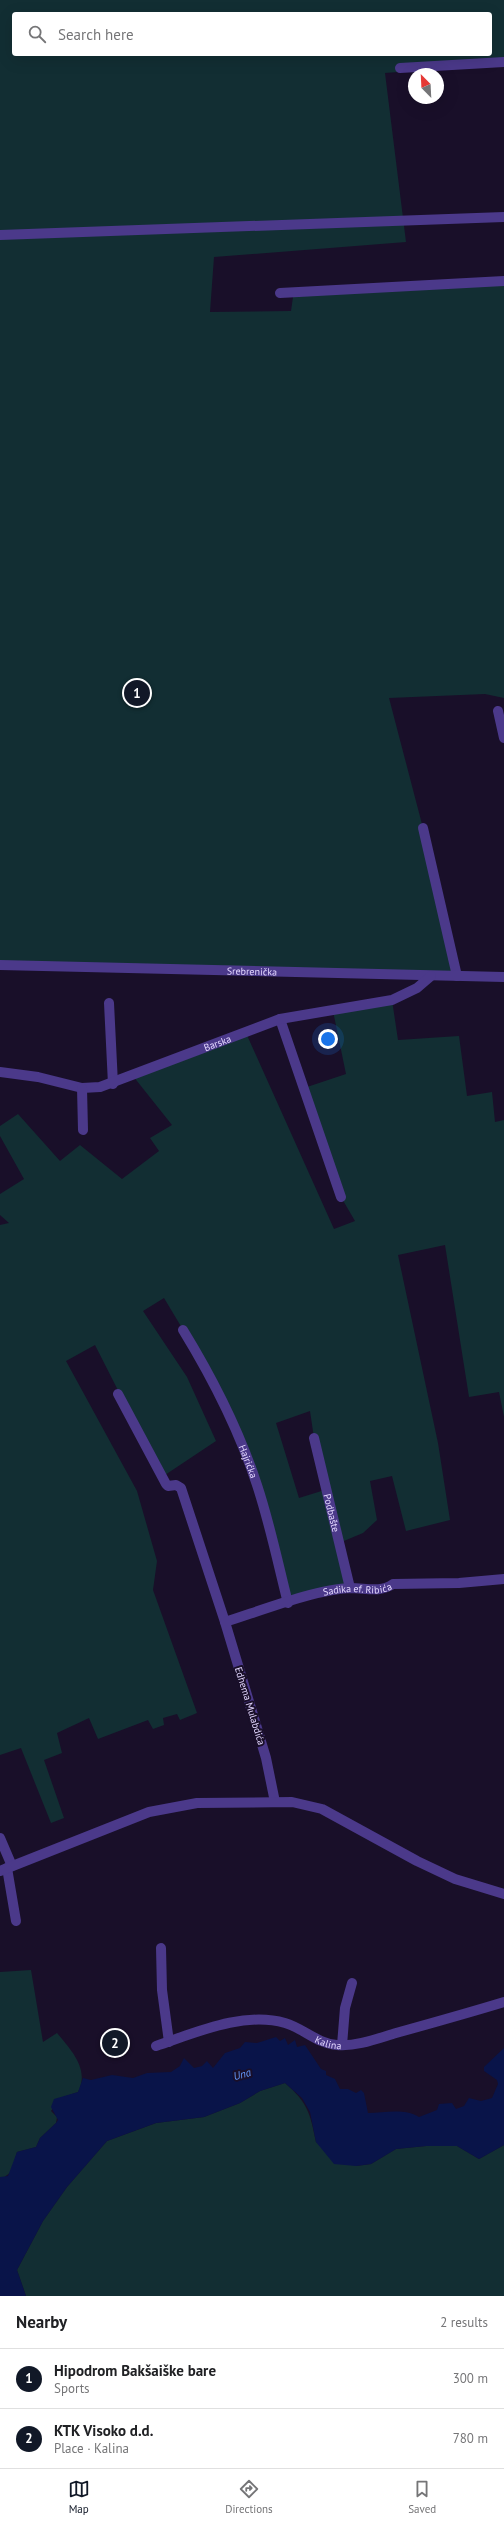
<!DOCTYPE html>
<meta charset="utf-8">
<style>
:root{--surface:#fff;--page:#f6f6f6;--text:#202124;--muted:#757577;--line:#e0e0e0;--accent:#111827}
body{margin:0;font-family:"PT Sans",sans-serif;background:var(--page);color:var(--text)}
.compass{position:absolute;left:408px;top:68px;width:36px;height:36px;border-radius:50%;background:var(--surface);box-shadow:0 4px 16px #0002;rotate:336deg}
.you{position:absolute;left:328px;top:1039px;width:14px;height:14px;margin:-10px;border:3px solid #fff;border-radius:50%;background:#1a73e8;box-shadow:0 0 0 6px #1a73e833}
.badge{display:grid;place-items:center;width:26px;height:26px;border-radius:50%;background:var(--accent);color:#fff;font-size:13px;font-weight:700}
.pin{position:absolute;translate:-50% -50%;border:2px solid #fff;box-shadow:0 1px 4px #0006}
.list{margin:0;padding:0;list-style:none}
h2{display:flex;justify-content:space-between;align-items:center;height:52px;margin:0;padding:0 16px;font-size:17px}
h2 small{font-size:13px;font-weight:400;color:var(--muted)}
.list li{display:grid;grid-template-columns:26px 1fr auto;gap:12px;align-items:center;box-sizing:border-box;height:60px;padding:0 16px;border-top:1px solid var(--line)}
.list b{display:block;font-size:15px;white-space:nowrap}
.list p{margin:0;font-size:13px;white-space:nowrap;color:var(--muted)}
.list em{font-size:13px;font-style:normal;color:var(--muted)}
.icon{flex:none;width:22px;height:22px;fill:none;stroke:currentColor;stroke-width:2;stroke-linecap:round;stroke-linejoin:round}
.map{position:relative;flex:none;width:504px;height:2296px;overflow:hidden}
.search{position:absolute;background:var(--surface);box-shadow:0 4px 16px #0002;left:12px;right:12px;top:12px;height:44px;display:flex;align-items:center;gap:10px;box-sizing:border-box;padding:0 14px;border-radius:4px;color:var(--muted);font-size:15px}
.sheet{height:172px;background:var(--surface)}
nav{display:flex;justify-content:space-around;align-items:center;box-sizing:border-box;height:56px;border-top:1px solid var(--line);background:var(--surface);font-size:11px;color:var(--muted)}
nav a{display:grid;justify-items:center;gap:2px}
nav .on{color:var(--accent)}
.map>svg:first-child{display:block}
.green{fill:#122e33;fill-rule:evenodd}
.water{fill:#091449}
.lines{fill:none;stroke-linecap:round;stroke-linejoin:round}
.minor{stroke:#4b398a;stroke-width:10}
.labels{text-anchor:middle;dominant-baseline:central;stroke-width:4;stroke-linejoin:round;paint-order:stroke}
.street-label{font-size:10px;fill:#e3d7ff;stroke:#190f29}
.water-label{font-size:11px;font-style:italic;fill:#659bff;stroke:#190f29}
</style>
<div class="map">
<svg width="504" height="2296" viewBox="0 0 504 2296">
<rect width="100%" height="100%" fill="#190f29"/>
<g class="green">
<path d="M0 0H504V64L385 73 406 242 214 257 210 312 291 311 294 290 504 280V698L485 694 389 698 423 828 457 976 0 965ZM14 14H490V54H14Z"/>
<path d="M392 1000 398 1040 459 1036 467 1096 492 1092 495 1122 504 1120V1417L499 1392 469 1397 445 1245 398 1255 438 1443 450 1520 406 1531 392 1476 370 1481 377 1520 363 1533 339 1543 350 1588 288 1603 264 1508 215 1383 164 1298 143 1311 187 1377 216 1441 162 1477 95 1345 66 1361 137 1491 157 1561 153 1590 197 1713 180 1720 177 1714 163 1718 164 1725 153 1729 148 1720 98 1739 89 1718 57 1733 62 1753 44 1760 64 1818 51 1823 21 1748 0 1755V1225L9 1223 0 1215V1194L24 1179 0 1136V1126L18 1114 60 1161 80 1145 122 1179 159 1151 150 1138 172 1125 133 1076 246 1033 334 1229 355 1221 341 1197 304 1088 346 1074 333 1011ZM310 1411 314 1438 328 1489 299 1498 276 1423Z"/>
<path d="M31 1970 43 2042 57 2033C71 2050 90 2069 78 2092L60 2098 51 2111 57 2117 56 2123 40 2138 36 2147 17 2152 11 2172 3 2178 0 2177V1972Z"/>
<path d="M285 2083C308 2103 310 2113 316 2142L356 2166 371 2164 396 2149 426 2146H457L479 2159 504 2145V2296H26L17 2270 43 2221 67 2187 107 2141 156 2123 204 2117 240 2103 260 2091Z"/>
</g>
<path class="water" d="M276 2037 280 2041 285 2038 288 2045 295 2040 297 2047 305 2045 321 2069 326 2071V2075L335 2079 340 2089H348L356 2093 361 2090 364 2093 368 2113C384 2113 404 2108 419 2117L437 2110 439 2104 452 2103 456 2109 464 2106 469 2098 481 2101 492 2098 498 2084 497 2080 484 2071V2067L504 2048V2145L479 2159 457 2146H426L396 2149 371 2164 356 2166 334 2164 316 2142 310 2112 302 2098 285 2083 260 2091 240 2103 204 2117 156 2123 107 2141 67 2187 43 2221 17 2270 26 2296H0V2177L8 2176 17 2152 36 2147 40 2138 56 2123 58 2120 51 2107 54 2099 78 2092 83 2078 91 2080 112 2075 133 2078 147 2073 171 2072 180 2066 184 2058 194 2068 202 2066 207 2061 213 2068 225 2053 240 2048 245 2042 257 2043Z"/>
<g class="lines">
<g class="minor">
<polyline points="400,68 504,62"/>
<polyline points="0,235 504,217"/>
<polyline points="280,293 504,281"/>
<polyline points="498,711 504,738"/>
<polyline points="423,828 457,976"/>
<path id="s1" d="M0 965 504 977"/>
<polyline points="109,1003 113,1084"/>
<polyline points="280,1019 341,1197"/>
<path id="s2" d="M0 1072 38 1077 82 1088 100 1087 280 1019 392 1000 417 988 431 976"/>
<polyline points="82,1088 83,1130"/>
<path id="s3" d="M183 1330C213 1379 239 1430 257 1485 270 1524 278 1564 288 1603"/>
<polyline points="118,1394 166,1484 168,1486 176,1485 181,1488 225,1622"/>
<path id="s4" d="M314 1438 350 1588"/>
<path id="s5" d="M275 1802 266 1758 225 1622C260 1611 316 1589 351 1588 366 1588 380 1593 393 1584L459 1583 504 1579"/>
<polyline points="0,1838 12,1866"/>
<polyline points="7,1868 16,1921"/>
<polyline points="0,1871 149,1812 197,1803 292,1802 322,1809 417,1861 455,1879 504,1894"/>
<polyline points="161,1948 162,1990 169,2042"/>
<polyline points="342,2045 345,2008 352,1983"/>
<path id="s6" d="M156 2046C195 2033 243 2011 285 2023 303 2028 318 2044 337 2045 356 2047 379 2038 396 2033 432 2023 468 2013 504 2002"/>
</g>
</g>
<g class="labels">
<g class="street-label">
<text stroke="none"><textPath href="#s1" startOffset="252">Srebrenička</textPath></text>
<text stroke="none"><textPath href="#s2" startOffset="227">Barska</textPath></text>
<text stroke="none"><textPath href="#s3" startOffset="147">Hajrićka</textPath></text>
<text stroke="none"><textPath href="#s4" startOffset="77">Podbašte</textPath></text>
<text stroke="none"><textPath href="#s5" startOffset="324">Sadika ef. Ribića</textPath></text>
<text transform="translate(250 1706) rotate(73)">Edhema Mulabdića</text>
<text stroke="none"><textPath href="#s6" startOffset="181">Kalina</textPath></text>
</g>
<g class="water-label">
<text transform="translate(242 2074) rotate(-15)">Una</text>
</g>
</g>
</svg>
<svg class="compass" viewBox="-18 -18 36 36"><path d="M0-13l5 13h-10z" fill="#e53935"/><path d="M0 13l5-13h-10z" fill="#757577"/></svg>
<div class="you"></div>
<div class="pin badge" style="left:137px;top:693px">1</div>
<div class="pin badge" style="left:115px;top:2043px">2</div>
<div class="search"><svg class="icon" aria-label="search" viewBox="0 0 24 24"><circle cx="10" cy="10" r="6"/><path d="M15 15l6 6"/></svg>Search here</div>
</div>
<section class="sheet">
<h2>Nearby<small>2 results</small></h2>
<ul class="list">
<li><span class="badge">1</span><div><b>Hipodrom Bakšaiške bare</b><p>Sports</p></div><em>300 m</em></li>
<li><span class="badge">2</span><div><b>KTK Visoko d.d.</b><p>Place · Kalina</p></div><em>780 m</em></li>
</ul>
</section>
<nav>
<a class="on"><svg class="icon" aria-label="map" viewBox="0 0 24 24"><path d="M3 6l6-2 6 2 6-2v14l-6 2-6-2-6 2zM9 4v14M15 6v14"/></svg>Map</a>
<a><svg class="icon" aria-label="directions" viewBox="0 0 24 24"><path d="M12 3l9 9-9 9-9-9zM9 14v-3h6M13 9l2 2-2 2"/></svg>Directions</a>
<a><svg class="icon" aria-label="saved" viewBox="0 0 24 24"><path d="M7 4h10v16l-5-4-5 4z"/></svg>Saved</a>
</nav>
